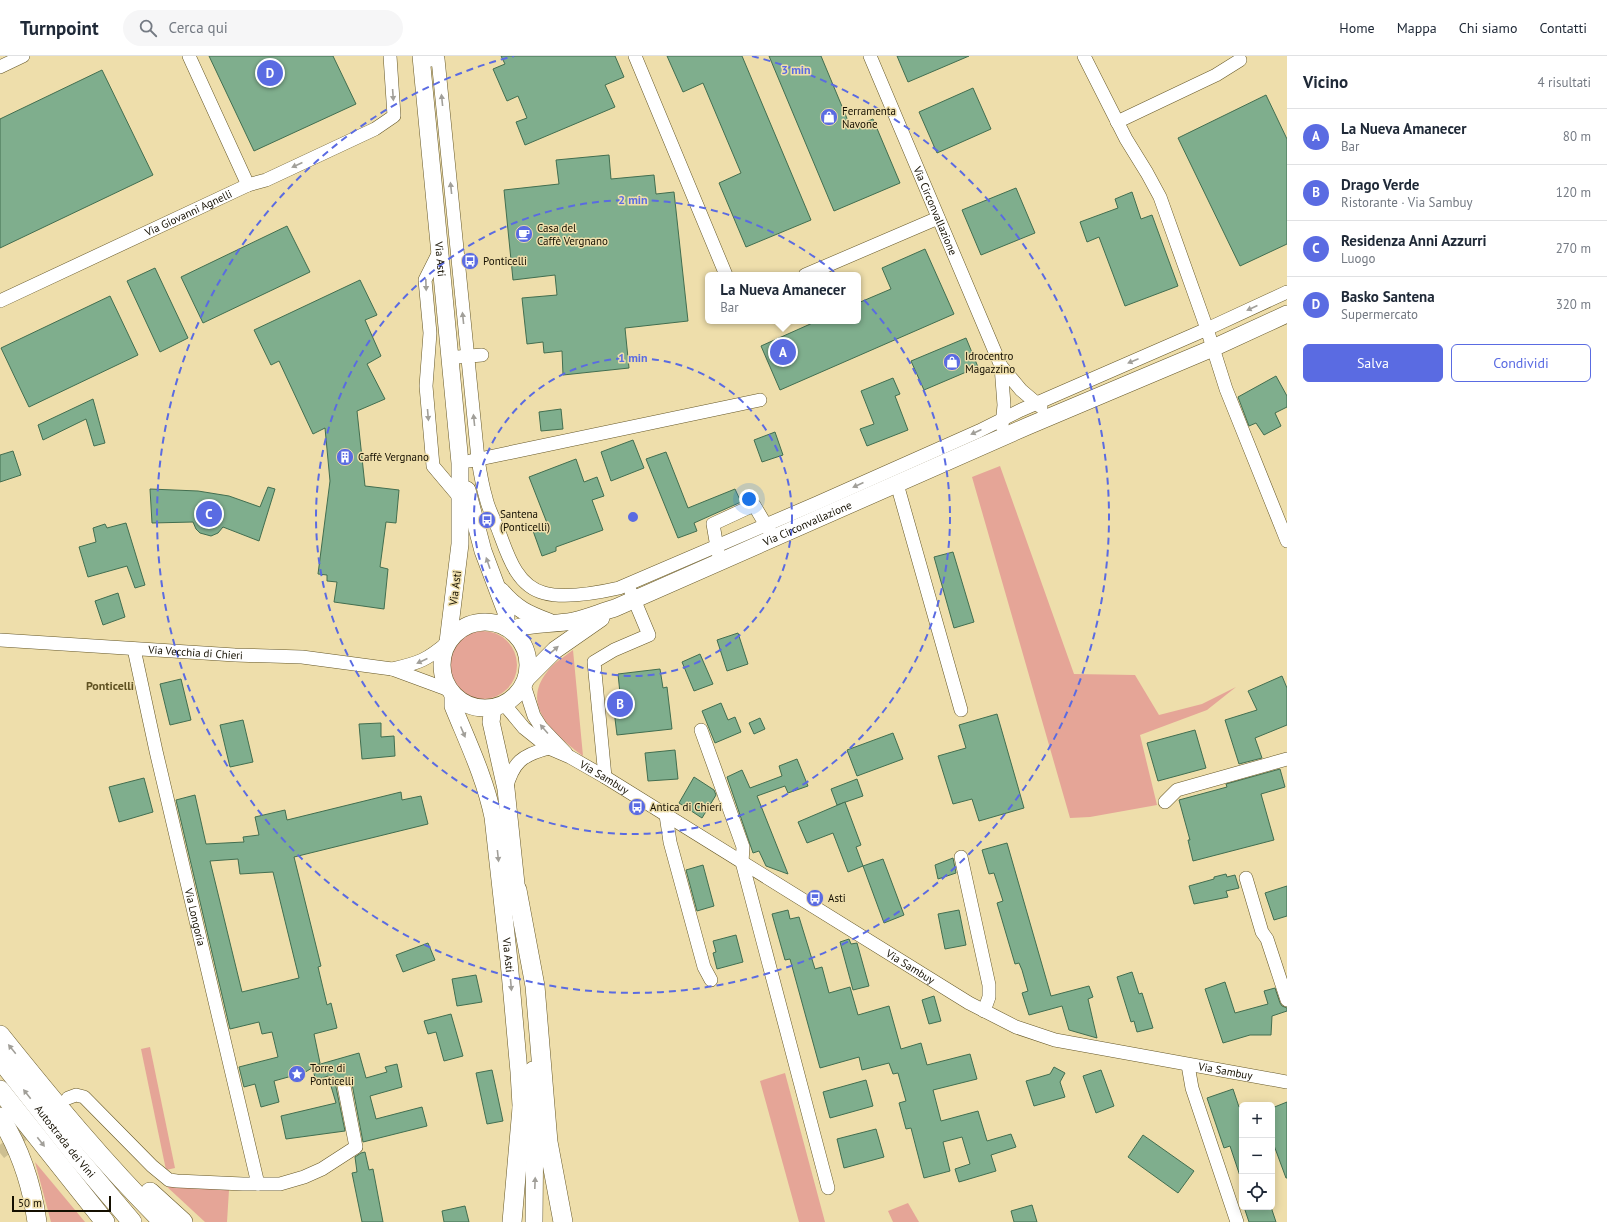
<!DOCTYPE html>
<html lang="it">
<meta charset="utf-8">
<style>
:root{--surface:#fff;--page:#f6f6f7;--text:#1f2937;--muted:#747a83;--line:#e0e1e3;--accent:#5a6be2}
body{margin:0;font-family:"PT Sans",sans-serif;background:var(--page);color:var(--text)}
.controls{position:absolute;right:12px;bottom:12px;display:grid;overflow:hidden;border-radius:6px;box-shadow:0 2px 10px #0003}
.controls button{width:36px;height:36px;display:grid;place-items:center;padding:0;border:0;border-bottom:1px solid var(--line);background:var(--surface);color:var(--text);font:20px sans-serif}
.scale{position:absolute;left:12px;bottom:10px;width:99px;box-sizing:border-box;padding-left:4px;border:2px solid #140f00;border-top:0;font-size:11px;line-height:14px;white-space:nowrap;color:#140f00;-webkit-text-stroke:3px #eedeab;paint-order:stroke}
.you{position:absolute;left:749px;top:443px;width:14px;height:14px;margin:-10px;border:3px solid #fff;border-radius:50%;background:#1a73e8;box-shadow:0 0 0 6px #1a73e833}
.badge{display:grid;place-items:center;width:26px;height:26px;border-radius:50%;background:var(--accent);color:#fff;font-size:13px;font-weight:700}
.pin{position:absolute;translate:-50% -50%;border:2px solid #fff;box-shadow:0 1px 4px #0006}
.popup{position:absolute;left:705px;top:216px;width:156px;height:52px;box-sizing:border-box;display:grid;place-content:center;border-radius:6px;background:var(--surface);filter:drop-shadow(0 1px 3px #0005);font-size:13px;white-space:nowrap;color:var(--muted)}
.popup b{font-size:15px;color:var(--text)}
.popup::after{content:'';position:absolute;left:50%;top:100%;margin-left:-8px;border:8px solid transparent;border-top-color:var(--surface)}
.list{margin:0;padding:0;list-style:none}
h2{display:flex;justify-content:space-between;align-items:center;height:52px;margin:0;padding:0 16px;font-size:17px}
h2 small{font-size:13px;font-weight:400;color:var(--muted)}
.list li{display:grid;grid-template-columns:26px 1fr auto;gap:12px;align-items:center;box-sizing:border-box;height:56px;padding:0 16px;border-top:1px solid var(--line)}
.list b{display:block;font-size:15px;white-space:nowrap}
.list p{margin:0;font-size:13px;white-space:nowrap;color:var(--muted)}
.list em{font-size:13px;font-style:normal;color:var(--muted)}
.actions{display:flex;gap:8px;padding:12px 16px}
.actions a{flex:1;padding:9px 0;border:1px solid var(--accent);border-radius:6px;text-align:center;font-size:14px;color:var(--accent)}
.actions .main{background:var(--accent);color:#fff}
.icon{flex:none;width:22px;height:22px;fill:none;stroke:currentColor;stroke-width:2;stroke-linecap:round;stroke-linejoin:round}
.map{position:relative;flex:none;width:1287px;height:1166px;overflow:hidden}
header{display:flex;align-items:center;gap:24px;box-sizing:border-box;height:56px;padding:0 20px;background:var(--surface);border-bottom:1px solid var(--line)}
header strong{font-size:19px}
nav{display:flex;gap:22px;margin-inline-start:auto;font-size:14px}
.search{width:280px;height:36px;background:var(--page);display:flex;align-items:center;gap:10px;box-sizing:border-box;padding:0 14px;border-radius:22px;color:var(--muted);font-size:15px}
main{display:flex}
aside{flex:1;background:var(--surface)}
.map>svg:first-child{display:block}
.green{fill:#e5a597}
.building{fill:#7fae8d;stroke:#426e50;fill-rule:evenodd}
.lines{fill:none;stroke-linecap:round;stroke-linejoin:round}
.minor-tunnel{stroke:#cdbf91;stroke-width:13;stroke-dasharray:13 6;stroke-linecap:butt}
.minor-casing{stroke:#655727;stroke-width:14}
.major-casing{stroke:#655727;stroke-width:18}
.highway-casing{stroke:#655727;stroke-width:20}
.minor{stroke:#fff;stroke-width:13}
.major{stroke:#fff;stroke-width:17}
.highway{stroke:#fff;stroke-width:19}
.oneway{fill:#a19f99}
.ring{fill:none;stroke:#5a6be2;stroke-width:2;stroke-dasharray:7 5}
.labels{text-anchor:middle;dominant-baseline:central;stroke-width:3;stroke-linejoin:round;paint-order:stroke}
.poi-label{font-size:11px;fill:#140f00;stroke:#eedeab;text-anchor:start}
.street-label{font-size:11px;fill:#140f00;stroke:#eedeab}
.neighbourhood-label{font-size:12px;font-weight:bold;fill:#605222;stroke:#eedeab}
.centre{fill:#5a6be2;stroke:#eedeab;stroke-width:2}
.ring-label{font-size:12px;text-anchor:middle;font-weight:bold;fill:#5a6be2;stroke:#eedeab;stroke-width:3;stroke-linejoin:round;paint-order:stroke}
</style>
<header>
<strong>Turnpoint</strong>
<div class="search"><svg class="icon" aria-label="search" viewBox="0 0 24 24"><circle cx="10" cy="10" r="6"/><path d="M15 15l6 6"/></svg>Cerca qui</div>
<nav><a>Home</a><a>Mappa</a><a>Chi siamo</a><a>Contatti</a></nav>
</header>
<main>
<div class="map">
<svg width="1287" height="1166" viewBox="0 0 1287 1166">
<rect width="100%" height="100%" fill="#eedeab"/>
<g class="green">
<polygon points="1000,410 1074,618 1135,619 1159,659 1202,648 1236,631 1207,654 1140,679 1157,749 1090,761 1070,762 972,421"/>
<circle cx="483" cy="609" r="34"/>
<path d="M573 594 583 700C557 680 519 651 547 616 553 607 564 601 573 594Z"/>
<polygon points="150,991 175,1112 166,1114 141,993"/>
<polygon points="785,1017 825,1166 799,1166 760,1025"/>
<polygon points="35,1106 85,1166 51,1166"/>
<polygon points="165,1129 229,1134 227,1166 205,1166"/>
<polygon points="908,1147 919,1166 893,1166 888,1155"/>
</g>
<g class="building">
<polygon points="209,0 333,0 356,48 254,95"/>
<polygon points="501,0 615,0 624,21 605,29 615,51 525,89 516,66 527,62 518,40 507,45 493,13 505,8"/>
<polygon points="667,0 742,0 811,164 746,191 719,127 741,117 703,27 683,36"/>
<polygon points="769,0 821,0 851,72 873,63 900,127 834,155"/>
<polygon points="897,0 969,0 908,26"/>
<polygon points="102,14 153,119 0,192 0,63"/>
<polygon points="973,32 991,73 937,97 919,56"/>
<polygon points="1266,39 1287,83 1287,188 1240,210 1178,82"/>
<polygon points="609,99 611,123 654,119 656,138 674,136 688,265 625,272 629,312 563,319 562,295 544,297 543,286 527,288 522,242 557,239 555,219 513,224 504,134 559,128 556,104"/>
<polygon points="1016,132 1035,177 981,199 962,154"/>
<polygon points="1132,136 1141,163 1152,159 1178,230 1125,250 1099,181 1087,186 1080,166 1118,152 1115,143"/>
<polygon points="287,170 310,216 203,267 181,221"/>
<polygon points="925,193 954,258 780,334 761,290 817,265 858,265 858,247 891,233 882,212"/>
<polygon points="155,212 188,282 160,296 127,225"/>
<polygon points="360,224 377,259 365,264 381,300 367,308 385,343 357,355 365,430 399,434 396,467 386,466 380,511 388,513 384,553 334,546 337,526 327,525 327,519 318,518 330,425 325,372 313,378 279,305 271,309 254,274"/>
<polygon points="110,240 138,299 29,351 1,292"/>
<polygon points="966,282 978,311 924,334 911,305"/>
<polygon points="1276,320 1287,340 1287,351 1275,357 1281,370 1264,379 1256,367 1249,370 1238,341"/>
<polygon points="893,322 900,338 895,340 908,374 867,390 860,373 874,368 861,335"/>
<polygon points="93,343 105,387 94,390 86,363 43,384 38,369"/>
<polygon points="561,353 563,373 541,375 539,356"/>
<polygon points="775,376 783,399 762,406 754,384"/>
<polygon points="633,384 644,412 611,425 601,396"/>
<polygon points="13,395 21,419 0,426 0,399"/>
<polygon points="666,396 688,452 735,433 741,446 694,467 697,475 678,482 646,403"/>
<polygon points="576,403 584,426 597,421 604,440 592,444 603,474 556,491 556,495 542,500 532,472 547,467 529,421"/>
<polygon points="268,431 275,433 259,485 223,471 218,477 211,480 200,477 196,473 193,466 152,467 150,433 198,435 229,440 260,451"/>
<polygon points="126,467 145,529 135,532 127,510 88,521 79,491 96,486 93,472 105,468 107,472"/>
<polygon points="953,496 974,566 954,572 934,501"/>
<polygon points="118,537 125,561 103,569 95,545"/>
<polygon points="738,577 748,608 727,615 717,584"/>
<polygon points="700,598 713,628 694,635 682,606"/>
<polygon points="660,613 663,632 667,631 672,673 617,679 612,638 620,637 618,618"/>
<polygon points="1282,620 1287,632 1287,669 1255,682 1262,702 1239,708 1225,664 1257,654 1248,635"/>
<polygon points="181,623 191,664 170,669 160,628"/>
<polygon points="721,647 728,664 735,661 741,676 715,687 702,655"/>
<polygon points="997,658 1024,752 979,765 972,743 953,748 938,700 966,692 959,669"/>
<polygon points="760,662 765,673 754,678 749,667"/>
<polygon points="243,664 253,706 230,711 220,669"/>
<polygon points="381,667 381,681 394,680 395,700 362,703 359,668"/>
<polygon points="1195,674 1206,712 1158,725 1147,687"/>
<polygon points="893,677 903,703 857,720 847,694"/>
<polygon points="675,694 678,723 648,725 645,697"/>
<polygon points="797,703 808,730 788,737 785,730 757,740 788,818 766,810 759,795 753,797 727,721 742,714 750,732 782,720 779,710"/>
<polygon points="1280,713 1285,731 1261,738 1274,784 1193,805 1188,784 1190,784 1179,744 1227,731 1226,728"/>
<polygon points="694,721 714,734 716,739 702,762 679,747"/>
<polygon points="144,722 153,756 119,766 109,731"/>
<polygon points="857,723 863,740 837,749 831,733"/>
<path d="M401 736 402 744 421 740 428 768 294 801 321 910 318 911 327 949 331 947 337 972 314 978 320 1007 317 1009 359 997 366 1022 387 1016 385 1011 397 1008 402 1031 370 1040 376 1063 422 1051 427 1070 363 1086 352 1028 350 1024 343 1022 338 1024 336 1031 345 1075 286 1083 281 1060 336 1047 328 1020 316 1024 312 1012 297 1021 292 1020 274 1025 279 1046 261 1051 255 1028 244 1031 239 1011 278 1001 272 976 262 978 259 966 230 973 176 744 195 739 206 788 244 786 243 781 259 779 255 761 285 754 287 764ZM238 803 240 818 273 816 299 922 242 936 210 805Z"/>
<polygon points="845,746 861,789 856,791 863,810 848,816 833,777 807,787 798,766"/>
<polygon points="1007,787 1051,940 1089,930 1093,941 1088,943 1097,982 1069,974 1062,950 1029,959 1022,937 1028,935 1022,914 1019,907 1015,908 997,847 1003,845 994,817 989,818 982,794"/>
<polygon points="953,802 956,817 938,823 935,809"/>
<polygon points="883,803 904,859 884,867 863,810"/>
<polygon points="703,809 714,850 697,855 686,814"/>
<polygon points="1226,818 1227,821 1235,819 1239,832 1226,835 1228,841 1194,848 1189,830 1214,823 1214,821"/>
<polygon points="1287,830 1287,860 1274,864 1265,837"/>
<polygon points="788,854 790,863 799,861 815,913 822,911 829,937 850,931 858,959 889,950 901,993 921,987 927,1009 970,998 977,1023 933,1034 941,1065 978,1055 987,1085 1011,1078 1016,1091 991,1099 996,1115 959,1126 955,1113 970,1108 962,1081 943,1086 950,1115 924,1122 911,1072 906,1073 899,1047 906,1045 898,1017 893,1018 889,1007 862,1014 859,1001 820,1012 790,903 785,904 772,858"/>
<polygon points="959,854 966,889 945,893 938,858"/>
<polygon points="736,879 743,906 717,913 713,897 716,896 713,885"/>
<polygon points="849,883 851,888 857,887 869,930 853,934 840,886"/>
<polygon points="428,887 435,904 403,916 396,899"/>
<polygon points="1132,916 1139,938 1142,937 1153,972 1137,976 1134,965 1131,966 1117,921"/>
<polygon points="476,919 482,946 457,950 452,923"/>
<polygon points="1225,926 1235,957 1268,948 1264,935 1275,932 1280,947 1282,950 1287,952 1287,955 1272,960 1271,979 1250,979 1223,987 1205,933"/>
<polygon points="934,940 941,965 929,968 922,944"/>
<polygon points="451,958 463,1000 444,1005 436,976 428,978 424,965"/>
<polygon points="1054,1011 1065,1017 1060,1026 1065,1041 1034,1050 1026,1025 1050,1018"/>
<polygon points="492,1014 503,1065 487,1068 476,1017"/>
<polygon points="1101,1014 1114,1050 1096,1057 1083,1020"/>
<polygon points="866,1024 873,1050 830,1062 823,1036"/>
<polygon points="1233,1033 1239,1051 1242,1050 1242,1120 1240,1120 1230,1090 1224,1092 1207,1042"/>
<polygon points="1287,1046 1287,1122 1286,1122 1272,1084 1272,1052"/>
<polygon points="876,1073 884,1101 844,1112 837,1083"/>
<polygon points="1143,1079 1194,1115 1178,1137 1128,1101"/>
<polygon points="365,1096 369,1114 373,1113 383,1166 362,1166 352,1117 357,1116 355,1101 361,1097"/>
<polygon points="1032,1149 1037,1166 1014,1166 1011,1155"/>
<polygon points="465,1150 469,1166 444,1166 442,1155"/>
<polygon points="1244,1151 1271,1151 1276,1166 1249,1166"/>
</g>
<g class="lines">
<polyline class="minor-tunnel" points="0,1097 37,1067"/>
<defs>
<g id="minor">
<polyline points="189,0 248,129"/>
<polyline points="635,0 726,219"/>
<path id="s1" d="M870 0 1001 310 1021 334 1041 351"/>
<polyline points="1084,0 1126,83 1147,117 1160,141 1207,273 1226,333 1287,485"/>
<path d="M421 5 438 3 478 403C480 416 482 429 486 442 488 452 494 463 498 473 507 497 516 530 544 537 566 543 597 537 619 532L817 447 979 375 1021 354 1207 273 1287 236"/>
<polyline points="0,11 23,0"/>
<polyline points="1117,66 1216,19 1240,4"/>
<polyline points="440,194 425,224 430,277 426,330 433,410 460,442"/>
<polyline points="805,219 938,162"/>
<path id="s2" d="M0 245 248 129 266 124 375 73 394 60 390 0"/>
<polyline points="458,301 482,299"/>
<polyline points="1001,310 1004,349 1002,370"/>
<polyline points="470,405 760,344"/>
<polyline points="897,428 961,654"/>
<polyline points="718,497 713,468 754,449 770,476"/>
<path id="s3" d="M0 584 235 599 302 601 392 613 449 634"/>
<path id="s4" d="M134 593 156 695 258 1128"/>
<path d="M392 613C419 607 427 604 448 586"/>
<polyline points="524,629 534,660 541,671 566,697"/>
<path id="s5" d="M504 648 524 672 549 692 570 701 605 721 969 947 1016 971 1055 984 1287 1026"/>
<polyline points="701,674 743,791 742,806 828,1132"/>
<polyline points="605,721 594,606 614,594 649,579 631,536"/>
<path d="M506 733C513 706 522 699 549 692"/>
<polyline points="1165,746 1177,734 1287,703"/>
<polyline points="666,759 670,786 704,911 711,924"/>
<polyline points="961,801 989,929 989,941 984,955"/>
<polyline points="1246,822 1262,876 1267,883 1287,944"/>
<polyline points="1188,1009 1192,1032 1237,1166"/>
<polyline points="68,1042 76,1039 84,1041 152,1110 169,1124 177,1125 243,1128 280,1128 304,1121 322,1113 356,1091 344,1030"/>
</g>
<g id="major">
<path id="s6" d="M421 0 460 407V488L448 586"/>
<polyline points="467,434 483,495 506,556 506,571"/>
<path d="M501 535C516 553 528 558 549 566"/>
<circle cx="485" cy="609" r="43"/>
<path id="s7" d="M511 574C530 566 552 569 573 565 587 562 601 556 615 552L1028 370 1213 292 1287 258"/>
<polyline points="527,622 555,594 601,562"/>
<path id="s8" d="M453 639V650C468 687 485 722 493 761L509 905 519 1016 522 1066"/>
<polyline points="493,652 491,666 506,733 518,847"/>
<polyline points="533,1014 535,1053 534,1166"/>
</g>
<g id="highway">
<polyline points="517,834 535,930 548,1086 563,1166"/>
<path d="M0 979C52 1044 104 1107 163 1166"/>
<path id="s9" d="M0 1003 77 1101 132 1166"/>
<polyline points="0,1034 105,1166"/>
<path d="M0 1061C20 1093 32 1129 37 1166"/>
<polyline points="150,1136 183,1166"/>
<polyline points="512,1166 522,1052"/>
</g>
</defs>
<use href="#minor" class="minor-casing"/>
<use href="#major" class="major-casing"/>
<use href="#highway" class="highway-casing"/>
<use href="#minor" class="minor"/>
<use href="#major" class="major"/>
<use href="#highway" class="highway"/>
</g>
<defs><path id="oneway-solid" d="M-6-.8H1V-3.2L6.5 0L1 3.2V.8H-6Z"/></defs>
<g class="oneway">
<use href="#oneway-solid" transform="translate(393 39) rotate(86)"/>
<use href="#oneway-solid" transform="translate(442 44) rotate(-96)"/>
<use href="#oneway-solid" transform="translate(297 109) rotate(155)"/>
<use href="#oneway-solid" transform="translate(451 132) rotate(-96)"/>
<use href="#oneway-solid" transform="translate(426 229) rotate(88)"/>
<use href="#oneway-solid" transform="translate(1252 252) rotate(155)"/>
<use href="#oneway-solid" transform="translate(463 262) rotate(-96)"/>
<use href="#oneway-solid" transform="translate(1133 305) rotate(157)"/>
<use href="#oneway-solid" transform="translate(428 359) rotate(85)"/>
<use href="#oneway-solid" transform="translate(474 364) rotate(-96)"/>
<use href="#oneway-solid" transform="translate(976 376) rotate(155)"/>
<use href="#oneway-solid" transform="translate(858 429) rotate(156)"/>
<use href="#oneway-solid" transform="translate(488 507) rotate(-109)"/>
<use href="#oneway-solid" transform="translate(554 594) rotate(-41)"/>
<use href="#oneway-solid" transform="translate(422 605) rotate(155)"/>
<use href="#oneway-solid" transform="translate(544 673) rotate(-131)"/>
<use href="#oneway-solid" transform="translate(463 676) rotate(67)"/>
<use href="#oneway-solid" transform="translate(498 800) rotate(84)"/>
<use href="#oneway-solid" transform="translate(511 929) rotate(85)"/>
<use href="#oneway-solid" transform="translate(12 993) rotate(-129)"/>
<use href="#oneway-solid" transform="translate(27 1038) rotate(-128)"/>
<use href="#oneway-solid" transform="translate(41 1086) rotate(52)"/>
<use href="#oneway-solid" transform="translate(535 1127) rotate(-88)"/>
</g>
<g class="ring">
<circle cx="633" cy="461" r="159"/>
<circle cx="633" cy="461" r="317"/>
<path d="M752 0A476 476 0 1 1 514 0"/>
</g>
<defs>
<symbol id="shop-disc" viewBox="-11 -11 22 22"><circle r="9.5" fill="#5a6be2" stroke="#eedeab"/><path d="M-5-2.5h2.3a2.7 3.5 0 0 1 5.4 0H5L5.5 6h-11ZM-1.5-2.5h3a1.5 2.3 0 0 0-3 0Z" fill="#fff"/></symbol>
<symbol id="cafe-disc" viewBox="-11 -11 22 22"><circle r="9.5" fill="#5a6be2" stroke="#eedeab"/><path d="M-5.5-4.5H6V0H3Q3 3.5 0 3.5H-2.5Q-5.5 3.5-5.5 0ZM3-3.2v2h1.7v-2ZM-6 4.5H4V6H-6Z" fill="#fff"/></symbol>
<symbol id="bus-disc" viewBox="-11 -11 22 22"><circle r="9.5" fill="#5a6be2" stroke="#eedeab"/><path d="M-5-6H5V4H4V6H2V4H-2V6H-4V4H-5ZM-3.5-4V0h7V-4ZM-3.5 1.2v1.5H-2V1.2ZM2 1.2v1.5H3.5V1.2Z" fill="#fff"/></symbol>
<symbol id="building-disc" viewBox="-11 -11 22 22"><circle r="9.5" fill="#5a6be2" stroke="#eedeab"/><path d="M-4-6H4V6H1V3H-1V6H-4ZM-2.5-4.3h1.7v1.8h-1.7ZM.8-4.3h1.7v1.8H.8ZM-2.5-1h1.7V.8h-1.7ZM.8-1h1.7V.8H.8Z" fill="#fff"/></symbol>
<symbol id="sight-disc" viewBox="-11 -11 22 22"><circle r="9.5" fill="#5a6be2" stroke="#eedeab"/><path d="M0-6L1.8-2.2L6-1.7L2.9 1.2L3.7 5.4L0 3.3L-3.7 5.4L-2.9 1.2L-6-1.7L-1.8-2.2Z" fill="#fff"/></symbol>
</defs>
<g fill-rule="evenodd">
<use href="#shop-disc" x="819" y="51" width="20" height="20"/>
<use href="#cafe-disc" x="514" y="168" width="20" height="20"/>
<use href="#bus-disc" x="460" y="195" width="20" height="20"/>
<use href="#shop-disc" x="942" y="296" width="20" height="20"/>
<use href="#building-disc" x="335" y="391" width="20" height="20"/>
<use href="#bus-disc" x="477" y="454" width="20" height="20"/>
<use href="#bus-disc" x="627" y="741" width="20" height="20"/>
<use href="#bus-disc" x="805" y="832" width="20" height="20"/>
<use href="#sight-disc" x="287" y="1008" width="20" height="20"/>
</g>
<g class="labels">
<g class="poi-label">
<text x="842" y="55">Ferramenta<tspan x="842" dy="13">Navone</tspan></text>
<text x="537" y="172">Casa del<tspan x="537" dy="13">Caffè Vergnano</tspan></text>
<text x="483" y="205">Ponticelli</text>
<text x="965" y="300">Idrocentro<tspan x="965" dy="13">Magazzino</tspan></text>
<text x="358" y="401">Caffè Vergnano</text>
<text x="500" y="458">Santena<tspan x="500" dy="13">(Ponticelli)</tspan></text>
<text x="650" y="751">Antica di Chieri</text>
<text x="828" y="842">Asti</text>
<text x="310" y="1012">Torre di<tspan x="310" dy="13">Ponticelli</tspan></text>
</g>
<g class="street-label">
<text stroke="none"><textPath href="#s1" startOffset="168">Via Circonvallazione</textPath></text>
<text stroke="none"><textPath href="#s2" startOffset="208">Via Giovanni Agnelli</textPath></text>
<text stroke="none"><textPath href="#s6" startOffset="204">Via Asti</textPath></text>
<text stroke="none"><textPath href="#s7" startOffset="317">Via Circonvallazione</textPath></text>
<text transform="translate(455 532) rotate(-83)">Via Asti</text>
<text stroke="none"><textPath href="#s3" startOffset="196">Via Vecchia di Chieri</textPath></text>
<text stroke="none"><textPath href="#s5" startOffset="126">Via Sambuy</textPath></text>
<text stroke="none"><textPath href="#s4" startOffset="275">Via Longoria</textPath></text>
<text stroke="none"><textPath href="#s8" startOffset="268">Via Asti</textPath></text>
<text stroke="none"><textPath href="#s5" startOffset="486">Via Sambuy</textPath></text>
<text stroke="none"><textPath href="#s5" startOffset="822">Via Sambuy</textPath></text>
<text stroke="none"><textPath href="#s9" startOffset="105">Autostrada dei Vini</textPath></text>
</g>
<g class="neighbourhood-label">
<text x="110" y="629">Ponticelli</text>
</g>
</g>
<circle cx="633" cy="461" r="6" class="centre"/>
<g class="ring-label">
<text x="796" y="18">3 min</text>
<text x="633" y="148">2 min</text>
<text x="633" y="306">1 min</text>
</g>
</svg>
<div class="controls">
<button>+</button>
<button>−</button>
<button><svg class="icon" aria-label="locate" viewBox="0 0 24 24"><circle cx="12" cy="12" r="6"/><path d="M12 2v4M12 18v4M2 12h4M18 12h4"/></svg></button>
</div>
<div class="scale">50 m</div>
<div class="you"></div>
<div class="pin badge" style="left:783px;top:296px">A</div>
<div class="popup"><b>La Nueva Amanecer</b>Bar</div>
<div class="pin badge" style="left:620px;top:648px">B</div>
<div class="pin badge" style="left:209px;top:458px">C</div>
<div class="pin badge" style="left:270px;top:17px">D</div>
</div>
<aside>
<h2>Vicino<small>4 risultati</small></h2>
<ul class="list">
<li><span class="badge">A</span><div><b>La Nueva Amanecer</b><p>Bar</p></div><em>80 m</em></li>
<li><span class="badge">B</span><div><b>Drago Verde</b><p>Ristorante · Via Sambuy</p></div><em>120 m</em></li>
<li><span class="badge">C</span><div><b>Residenza Anni Azzurri</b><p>Luogo</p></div><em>270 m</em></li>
<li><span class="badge">D</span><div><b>Basko Santena</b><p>Supermercato</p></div><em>320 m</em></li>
</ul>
<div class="actions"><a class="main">Salva</a><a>Condividi</a></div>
</aside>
</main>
